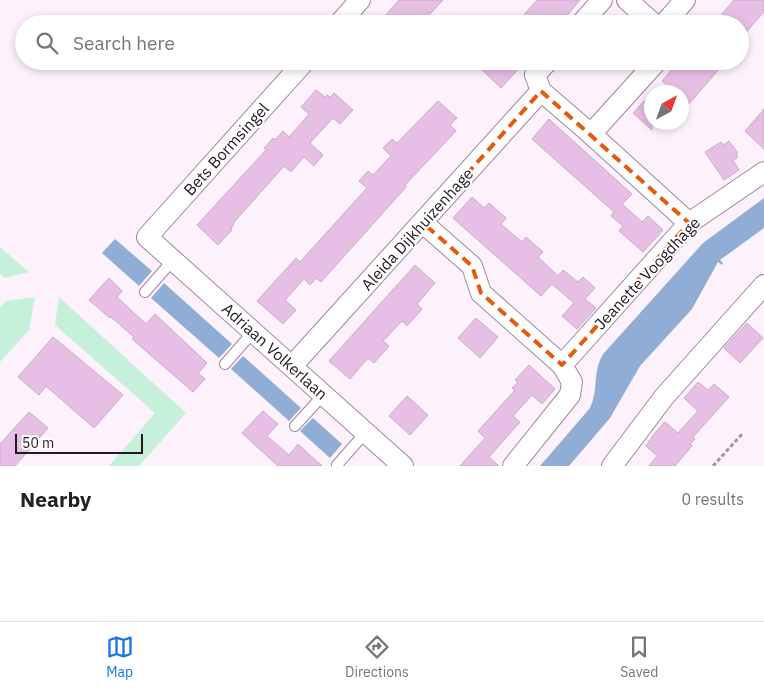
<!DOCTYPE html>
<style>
:root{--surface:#fff;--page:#f6f6f6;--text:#202124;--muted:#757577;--line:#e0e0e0;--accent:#1a73e8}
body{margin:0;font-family:"IBM Plex Sans",sans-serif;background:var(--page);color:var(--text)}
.compass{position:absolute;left:644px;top:85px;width:45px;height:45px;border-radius:50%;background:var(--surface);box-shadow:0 2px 8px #0003;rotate:41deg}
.scale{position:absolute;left:15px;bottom:12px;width:128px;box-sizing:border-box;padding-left:5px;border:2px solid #221921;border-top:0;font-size:14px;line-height:18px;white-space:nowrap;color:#221921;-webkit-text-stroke:4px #fff;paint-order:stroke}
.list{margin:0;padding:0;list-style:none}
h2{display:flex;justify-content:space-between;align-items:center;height:65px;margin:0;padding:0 20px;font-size:21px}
h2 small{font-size:16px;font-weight:400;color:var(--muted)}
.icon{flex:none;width:28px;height:28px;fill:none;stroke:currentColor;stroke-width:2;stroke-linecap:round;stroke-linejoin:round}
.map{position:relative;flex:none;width:764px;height:466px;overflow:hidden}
.search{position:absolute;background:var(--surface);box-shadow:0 2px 8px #0003;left:15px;right:15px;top:15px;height:55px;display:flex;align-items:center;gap:12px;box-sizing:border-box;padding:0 18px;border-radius:28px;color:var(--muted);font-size:19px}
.sheet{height:155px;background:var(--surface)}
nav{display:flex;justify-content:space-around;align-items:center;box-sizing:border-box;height:70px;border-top:1px solid var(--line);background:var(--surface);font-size:14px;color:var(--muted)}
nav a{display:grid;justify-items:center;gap:2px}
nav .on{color:var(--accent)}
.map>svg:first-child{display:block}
.green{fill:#c5f1da}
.water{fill:#90add5}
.building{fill:#e7bfe5;stroke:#c6adc4}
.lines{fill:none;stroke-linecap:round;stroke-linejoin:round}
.service-casing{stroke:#9f879e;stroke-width:12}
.minor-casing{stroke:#9f879e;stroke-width:22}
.path{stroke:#a0969f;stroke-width:3;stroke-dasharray:4 2.5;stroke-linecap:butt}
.service{stroke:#fff;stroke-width:10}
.minor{stroke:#fff;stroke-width:20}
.marked{fill:none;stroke:#e8590c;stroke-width:4;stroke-dasharray:10 6;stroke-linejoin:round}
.labels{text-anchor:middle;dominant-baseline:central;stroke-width:4;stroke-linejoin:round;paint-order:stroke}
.street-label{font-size:16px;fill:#221921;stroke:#fff}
</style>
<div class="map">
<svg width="764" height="466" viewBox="0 0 764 466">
<rect width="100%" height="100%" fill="#fdf2fc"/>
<g class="green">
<polygon points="0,247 29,272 5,278 0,274"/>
<polygon points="35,297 29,330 0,362 0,308 6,301"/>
<polygon points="59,297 186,413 139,466 109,466 155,413 55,325"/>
</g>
<g class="water">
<path d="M764 198V228L720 260 723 263 722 265 718 262 692 309 640 366 610 418 569 466H540L590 408C599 390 592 370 604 353L703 243Z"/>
<polygon points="115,239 152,271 139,286 102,253"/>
<polygon points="164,283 232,344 219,358 151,298"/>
<polygon points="243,356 301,408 289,421 231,369"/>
<polygon points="313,418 342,444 330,458 300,431"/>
</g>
<g class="building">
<polygon points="399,0 443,0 421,24 378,24"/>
<polygon points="537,0 580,0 560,24 516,24"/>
<polygon points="734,0 764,0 764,12 740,39 740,24 713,24"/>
<polygon points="490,61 526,61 501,88 482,70"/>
<polygon points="679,61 726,61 682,112 682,92 675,92 662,81"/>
<polygon points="316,90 325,97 327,95 330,97 334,93 353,110 340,124 333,118 310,143 323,155 314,166 304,157 291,172 284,166 235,221 231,229 232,230 218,245 197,225 266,150 264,148 273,138 275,140 283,131 289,137 309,114 301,107"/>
<polygon points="438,101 457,118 450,125 456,131 405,185 406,187 321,282 316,278 310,285 304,279 285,300 296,310 283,324 257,301 296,258 300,262 367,188 359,181 368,171 373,175 391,156 383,148 392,139 397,143"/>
<polygon points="644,101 652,107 652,130 633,113"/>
<polygon points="764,109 764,149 745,131"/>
<polygon points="549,119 632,194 622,204 642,222 648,216 663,230 643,252 619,231 623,226 611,216 614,212 532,139"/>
<polygon points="729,141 737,152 737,158 733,160 739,170 724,180 705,152 721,142 723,145"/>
<polygon points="472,197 484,208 489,203 506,218 501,224 522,242 526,237 543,252 538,257 558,276 563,270 578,282 583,277 595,288 585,299 596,308 577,329 562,316 574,303 552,284 541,296 453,218"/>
<polygon points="415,265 435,283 417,304 422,309 407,326 402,321 383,341 389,346 374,363 368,358 350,379 329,361"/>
<polygon points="109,278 122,291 117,297 146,324 155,314 207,363 198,373 205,379 193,392 132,339 134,337 111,317 110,318 89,300"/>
<polygon points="476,318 498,337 480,358 458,338"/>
<polygon points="747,323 763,338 740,363 724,348"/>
<polygon points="53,337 123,395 94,428 46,386 39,395 18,377"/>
<polygon points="529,365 555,389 542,404 532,395 513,416 520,422 489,457 499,466 460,466 485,438 478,431 515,390 512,388 518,382 515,380"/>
<polygon points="698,382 708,390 714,384 729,397 693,437 695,439 690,444 692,446 675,466 649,466 657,456 646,446 654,434 665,422 678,433 698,411 684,398"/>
<polygon points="407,396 428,415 410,435 389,416"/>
<polygon points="263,411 278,424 267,436 289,455 298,444 322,466 278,466 242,433"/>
<polygon points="29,412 48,428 15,466 0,466 0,444"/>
</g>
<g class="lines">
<defs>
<g id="service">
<polyline points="145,292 173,260"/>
<polyline points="225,364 253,332"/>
<polyline points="295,426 324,394"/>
<polyline points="337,465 366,432"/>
</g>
<g id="minor">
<polyline points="627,0 654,24"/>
<polyline points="339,24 360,0"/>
<polyline points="581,24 602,0"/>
<polyline points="664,24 685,0"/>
<polyline points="305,61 147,237 403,466"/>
<polyline points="548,61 535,75 541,91 591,134"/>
<polyline points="657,61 591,134 689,223"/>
<polyline points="423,223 472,266 481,293 562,365 572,382 570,395 513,466"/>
<polyline points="562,365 689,223 764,172"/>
<polyline points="292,366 541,91"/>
<polyline points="612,466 664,397 764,285"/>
</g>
</defs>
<use href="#service" class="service-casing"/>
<use href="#minor" class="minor-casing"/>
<polyline class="path" points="713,466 743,433"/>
<use href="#service" class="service"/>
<use href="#minor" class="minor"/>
</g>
<path class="marked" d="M541 91 689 223 562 365 481 293 472 266 423 223Z"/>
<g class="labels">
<g class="street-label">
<text transform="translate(226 149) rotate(-48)">Bets Bormsingel</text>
<text transform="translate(417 229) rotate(-48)">Aleida Dijkhuizenhage</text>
<text transform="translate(647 273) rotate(-47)">Jeanette Voogdhage</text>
<text transform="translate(275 351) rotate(42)">Adriaan Volkerlaan</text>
</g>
</g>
</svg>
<svg class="compass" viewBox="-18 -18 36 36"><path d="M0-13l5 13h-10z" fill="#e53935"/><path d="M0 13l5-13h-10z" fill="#757577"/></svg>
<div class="scale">50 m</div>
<div class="search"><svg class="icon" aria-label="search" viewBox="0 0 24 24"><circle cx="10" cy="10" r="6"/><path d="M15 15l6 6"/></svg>Search here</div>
</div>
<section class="sheet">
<h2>Nearby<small>0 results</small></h2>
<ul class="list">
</ul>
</section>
<nav>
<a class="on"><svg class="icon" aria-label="map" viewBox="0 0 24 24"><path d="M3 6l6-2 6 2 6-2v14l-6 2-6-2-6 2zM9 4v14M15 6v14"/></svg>Map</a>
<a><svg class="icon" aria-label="directions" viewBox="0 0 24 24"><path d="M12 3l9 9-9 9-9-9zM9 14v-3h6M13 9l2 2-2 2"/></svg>Directions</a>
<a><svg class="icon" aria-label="saved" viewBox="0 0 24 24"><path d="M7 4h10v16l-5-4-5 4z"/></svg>Saved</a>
</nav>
